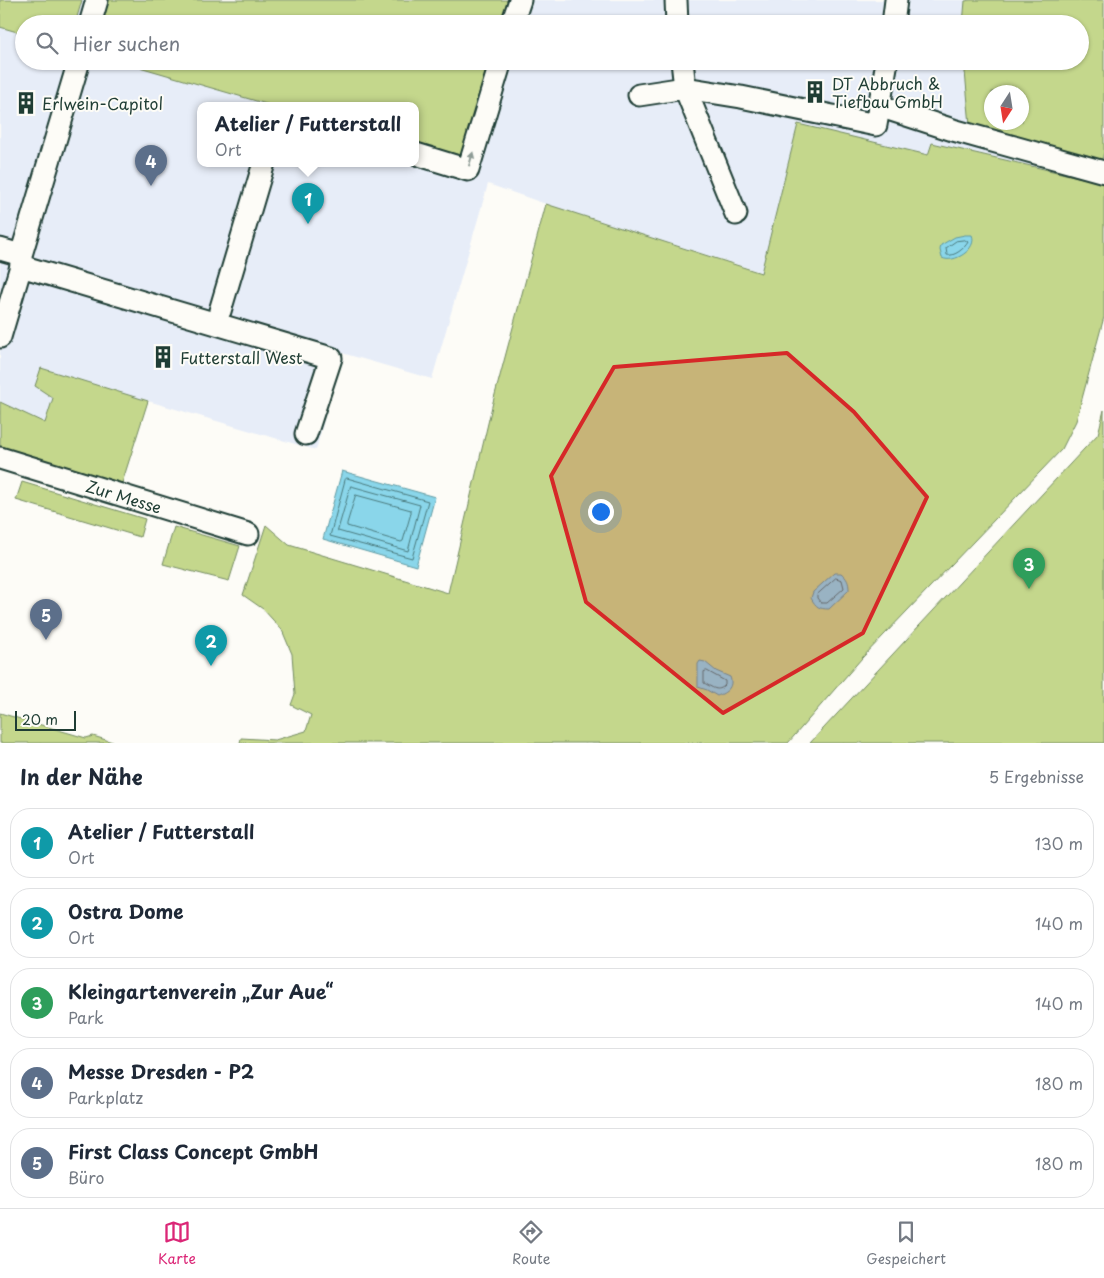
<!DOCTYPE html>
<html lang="de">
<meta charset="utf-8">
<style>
:root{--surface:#fff;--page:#f6f6f7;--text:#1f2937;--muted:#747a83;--line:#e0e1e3;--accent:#db2777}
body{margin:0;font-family:"Playpen Sans",sans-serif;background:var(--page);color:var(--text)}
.compass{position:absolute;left:984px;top:85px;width:45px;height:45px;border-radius:50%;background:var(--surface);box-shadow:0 1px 4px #0004;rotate:192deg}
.scale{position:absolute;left:15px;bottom:12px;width:61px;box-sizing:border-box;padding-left:5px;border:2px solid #1f3d34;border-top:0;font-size:14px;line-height:18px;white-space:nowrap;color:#1f3d34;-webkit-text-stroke:4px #fdfcf7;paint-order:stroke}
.you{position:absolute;left:600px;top:511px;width:18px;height:18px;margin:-12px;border:4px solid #fff;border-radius:50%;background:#1a73e8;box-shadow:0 0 0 8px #1a73e833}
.badge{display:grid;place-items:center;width:32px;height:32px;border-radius:50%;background:var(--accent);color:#fff;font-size:16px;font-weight:700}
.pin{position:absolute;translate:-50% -41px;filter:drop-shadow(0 1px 2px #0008)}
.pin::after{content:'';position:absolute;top:26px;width:18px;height:15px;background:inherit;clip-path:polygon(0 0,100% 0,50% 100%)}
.popup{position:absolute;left:197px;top:102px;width:222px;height:65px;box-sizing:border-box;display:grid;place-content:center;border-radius:10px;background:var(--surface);filter:drop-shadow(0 1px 4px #0005);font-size:16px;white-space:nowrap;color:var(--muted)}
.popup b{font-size:19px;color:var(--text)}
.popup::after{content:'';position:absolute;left:50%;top:100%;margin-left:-10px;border:10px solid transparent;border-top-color:var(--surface)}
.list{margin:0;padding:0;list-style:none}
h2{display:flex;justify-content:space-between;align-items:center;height:65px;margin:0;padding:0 20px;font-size:21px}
h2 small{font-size:16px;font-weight:400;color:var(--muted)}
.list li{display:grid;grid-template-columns:32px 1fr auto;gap:15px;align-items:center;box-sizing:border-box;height:70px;margin:0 10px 10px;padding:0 10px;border:1px solid var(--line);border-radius:20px}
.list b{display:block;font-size:19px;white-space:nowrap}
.list p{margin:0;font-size:16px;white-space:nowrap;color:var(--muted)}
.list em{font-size:16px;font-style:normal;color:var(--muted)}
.icon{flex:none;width:28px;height:28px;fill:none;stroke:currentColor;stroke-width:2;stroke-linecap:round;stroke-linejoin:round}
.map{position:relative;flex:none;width:1104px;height:743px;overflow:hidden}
.search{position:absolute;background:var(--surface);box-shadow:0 1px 4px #0004;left:15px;right:15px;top:15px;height:55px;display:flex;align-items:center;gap:12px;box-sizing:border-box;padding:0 18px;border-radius:28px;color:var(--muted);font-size:19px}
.sheet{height:465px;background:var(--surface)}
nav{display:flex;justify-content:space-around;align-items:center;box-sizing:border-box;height:70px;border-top:1px solid var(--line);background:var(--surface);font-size:14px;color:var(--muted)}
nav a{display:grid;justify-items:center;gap:2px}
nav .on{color:var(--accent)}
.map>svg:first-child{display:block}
.built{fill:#e7edf8;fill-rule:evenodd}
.green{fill:#c4d78c;stroke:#728a60;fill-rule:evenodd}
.water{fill:#8ad6ea;stroke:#5f99a1}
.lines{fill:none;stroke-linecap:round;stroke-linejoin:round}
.shore{stroke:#4a7a7d;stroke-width:1}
.minor-casing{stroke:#1f3d34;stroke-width:25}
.minor{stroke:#fdfcf7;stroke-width:21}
.oneway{fill:#8e9c96}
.marked{fill:#d62828;fill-opacity:0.2;stroke:#d62828;stroke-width:4;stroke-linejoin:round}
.labels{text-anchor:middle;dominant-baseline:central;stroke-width:4;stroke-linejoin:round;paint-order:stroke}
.poi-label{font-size:16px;fill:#1f3d34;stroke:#fdfcf7;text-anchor:start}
.street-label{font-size:16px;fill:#1f3d34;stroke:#fdfcf7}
</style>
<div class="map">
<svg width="1104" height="743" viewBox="0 0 1104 743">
<rect width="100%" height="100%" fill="#fdfcf7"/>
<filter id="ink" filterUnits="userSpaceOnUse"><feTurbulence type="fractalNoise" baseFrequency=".02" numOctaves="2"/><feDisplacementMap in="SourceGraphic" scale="10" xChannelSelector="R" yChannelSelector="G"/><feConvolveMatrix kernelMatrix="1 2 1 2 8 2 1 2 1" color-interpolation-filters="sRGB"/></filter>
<g filter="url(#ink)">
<path class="built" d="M0 0H1104V183L932 143 912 214 795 283 546 204 488 184 432 379 342 353 316 450 148 401 122 483 0 448ZM24 24H1080V61H24ZM992 92H1022V122H992ZM200 105H416V163H200Z"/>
<g class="green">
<polygon points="0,0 82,0 75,24 24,24 24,34 0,27"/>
<polygon points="108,0 512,0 505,24 101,24"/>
<path d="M970 0H1104V152L1101 163 970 125 964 61H1080V24H963L965 1ZM992 92H1022V122H992Z"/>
<polygon points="119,61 494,61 465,156 458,160 416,148 416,105 270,105"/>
<polygon points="798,124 928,155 932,143 1104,183 1104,317 1076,421 1062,449 862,658 788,743 240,743 241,738 275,740 306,731 311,715 291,705 295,694 292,654 282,630 263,609 243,595 266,525 289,545 448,593 493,402 546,204 761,273"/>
<polygon points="41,368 148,401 122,483 0,448 0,402 45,423 53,398 35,386"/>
<polygon points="1104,410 1104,743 810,743 1098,434"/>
<polygon points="22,482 145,519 140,537 16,500"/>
<polygon points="174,527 240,546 229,581 163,564"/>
<polygon points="0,713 86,738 93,736 116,743 0,743"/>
</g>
<g class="water">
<path d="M965 235H972C978 249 954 264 942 258L940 250 941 245 955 237Z"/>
<polygon points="342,471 435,497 416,566 323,539"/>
<path d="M834 573H841C847 578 849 582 849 590L829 609C819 609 816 607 811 598L813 592Z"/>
<path d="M700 661 705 662 716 671 730 677C734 687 726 693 717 696L707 690 698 687V664Z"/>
</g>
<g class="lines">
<g class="shore">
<path d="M965 240 968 242C965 248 954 257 947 255L946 248 956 241Z"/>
<polygon points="347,478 428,501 412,558 330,536 345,480"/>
<polygon points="351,486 420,505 408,551 338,531"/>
<polygon points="356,495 411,510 411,513 403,541 401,542 347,526 347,524"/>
<polygon points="836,578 842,580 844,588 827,603 821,603 817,598 817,595"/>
<path d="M707 671 725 681V685C718 693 712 687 704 683V672Z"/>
</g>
<defs>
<g id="minor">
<polyline points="676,0 677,24"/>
<polyline points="90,24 97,0"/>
<polyline points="512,24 520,0"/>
<polyline points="893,24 896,0"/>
<polyline points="682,61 685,88 736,214"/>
<polyline points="639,95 685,88 741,97 876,125 887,61"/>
<polyline points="879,106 953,130 1104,172"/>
<polyline points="416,154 468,170 501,61"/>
<polyline points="0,249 21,255"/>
<polyline points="21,266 21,255 79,61"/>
<polyline points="220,311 264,163"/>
<polyline points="0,337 21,266 331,358 306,434"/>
<polyline points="0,458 248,534"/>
</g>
</defs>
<use href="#minor" class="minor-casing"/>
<use href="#minor" class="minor"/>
</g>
<defs><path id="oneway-solid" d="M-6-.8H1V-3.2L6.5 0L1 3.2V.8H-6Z" transform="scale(1.25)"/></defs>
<use class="oneway" href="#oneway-solid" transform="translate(471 159) rotate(-74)"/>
</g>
<path class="marked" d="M787 353 854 412 927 497 863 633 723 713 586 602 551 476 614 367Z"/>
<defs>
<symbol id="building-bare" viewBox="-9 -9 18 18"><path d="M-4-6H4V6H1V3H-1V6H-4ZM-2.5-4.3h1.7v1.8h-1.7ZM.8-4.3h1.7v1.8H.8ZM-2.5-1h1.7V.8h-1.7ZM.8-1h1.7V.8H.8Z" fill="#1f3d34" stroke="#fdfcf7" stroke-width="2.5" paint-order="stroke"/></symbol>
</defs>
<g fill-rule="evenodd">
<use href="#building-bare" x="799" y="76" width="32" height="32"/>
<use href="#building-bare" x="10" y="87" width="32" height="32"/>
<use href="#building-bare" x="147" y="341" width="32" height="32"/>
</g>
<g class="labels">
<g class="poi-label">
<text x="832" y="83">DT Abbruch &amp;<tspan x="832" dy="18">Tiefbau GmbH</tspan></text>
<text x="42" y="103">Erlwein-Capitol</text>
<text x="180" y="357">Futterstall West</text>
</g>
<g class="street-label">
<text transform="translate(124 496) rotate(17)">Zur Messe</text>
</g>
</g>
</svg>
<svg class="compass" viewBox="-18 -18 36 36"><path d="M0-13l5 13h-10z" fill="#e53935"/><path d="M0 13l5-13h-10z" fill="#747a83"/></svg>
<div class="scale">20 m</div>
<div class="you"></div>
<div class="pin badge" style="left:308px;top:224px;background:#0f9aa8">1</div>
<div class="popup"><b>Atelier / Futterstall</b>Ort</div>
<div class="pin badge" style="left:211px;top:666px;background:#0f9aa8">2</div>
<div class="pin badge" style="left:1029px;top:589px;background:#2e9e5b">3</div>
<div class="pin badge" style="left:151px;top:186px;background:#5c6f8a">4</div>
<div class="pin badge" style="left:46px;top:640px;background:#5c6f8a">5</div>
<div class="search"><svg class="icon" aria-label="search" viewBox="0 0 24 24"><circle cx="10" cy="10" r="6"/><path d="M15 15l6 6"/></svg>Hier suchen</div>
</div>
<section class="sheet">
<h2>In der Nähe<small>5 Ergebnisse</small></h2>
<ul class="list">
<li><span class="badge" style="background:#0f9aa8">1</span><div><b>Atelier / Futterstall</b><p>Ort</p></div><em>130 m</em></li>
<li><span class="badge" style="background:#0f9aa8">2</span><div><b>Ostra Dome</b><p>Ort</p></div><em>140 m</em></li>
<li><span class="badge" style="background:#2e9e5b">3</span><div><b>Kleingartenverein „Zur Aue“</b><p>Park</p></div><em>140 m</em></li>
<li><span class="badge" style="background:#5c6f8a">4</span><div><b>Messe Dresden - P2</b><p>Parkplatz</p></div><em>180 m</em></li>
<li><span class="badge" style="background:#5c6f8a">5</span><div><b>First Class Concept GmbH</b><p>Büro</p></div><em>180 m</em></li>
</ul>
</section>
<nav>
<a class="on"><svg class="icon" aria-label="map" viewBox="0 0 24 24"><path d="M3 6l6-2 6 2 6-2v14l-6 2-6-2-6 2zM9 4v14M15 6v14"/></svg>Karte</a>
<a><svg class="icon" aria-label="directions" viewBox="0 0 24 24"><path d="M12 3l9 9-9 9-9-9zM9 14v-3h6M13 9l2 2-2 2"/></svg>Route</a>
<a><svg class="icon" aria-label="saved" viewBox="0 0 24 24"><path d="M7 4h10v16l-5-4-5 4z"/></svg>Gespeichert</a>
</nav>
